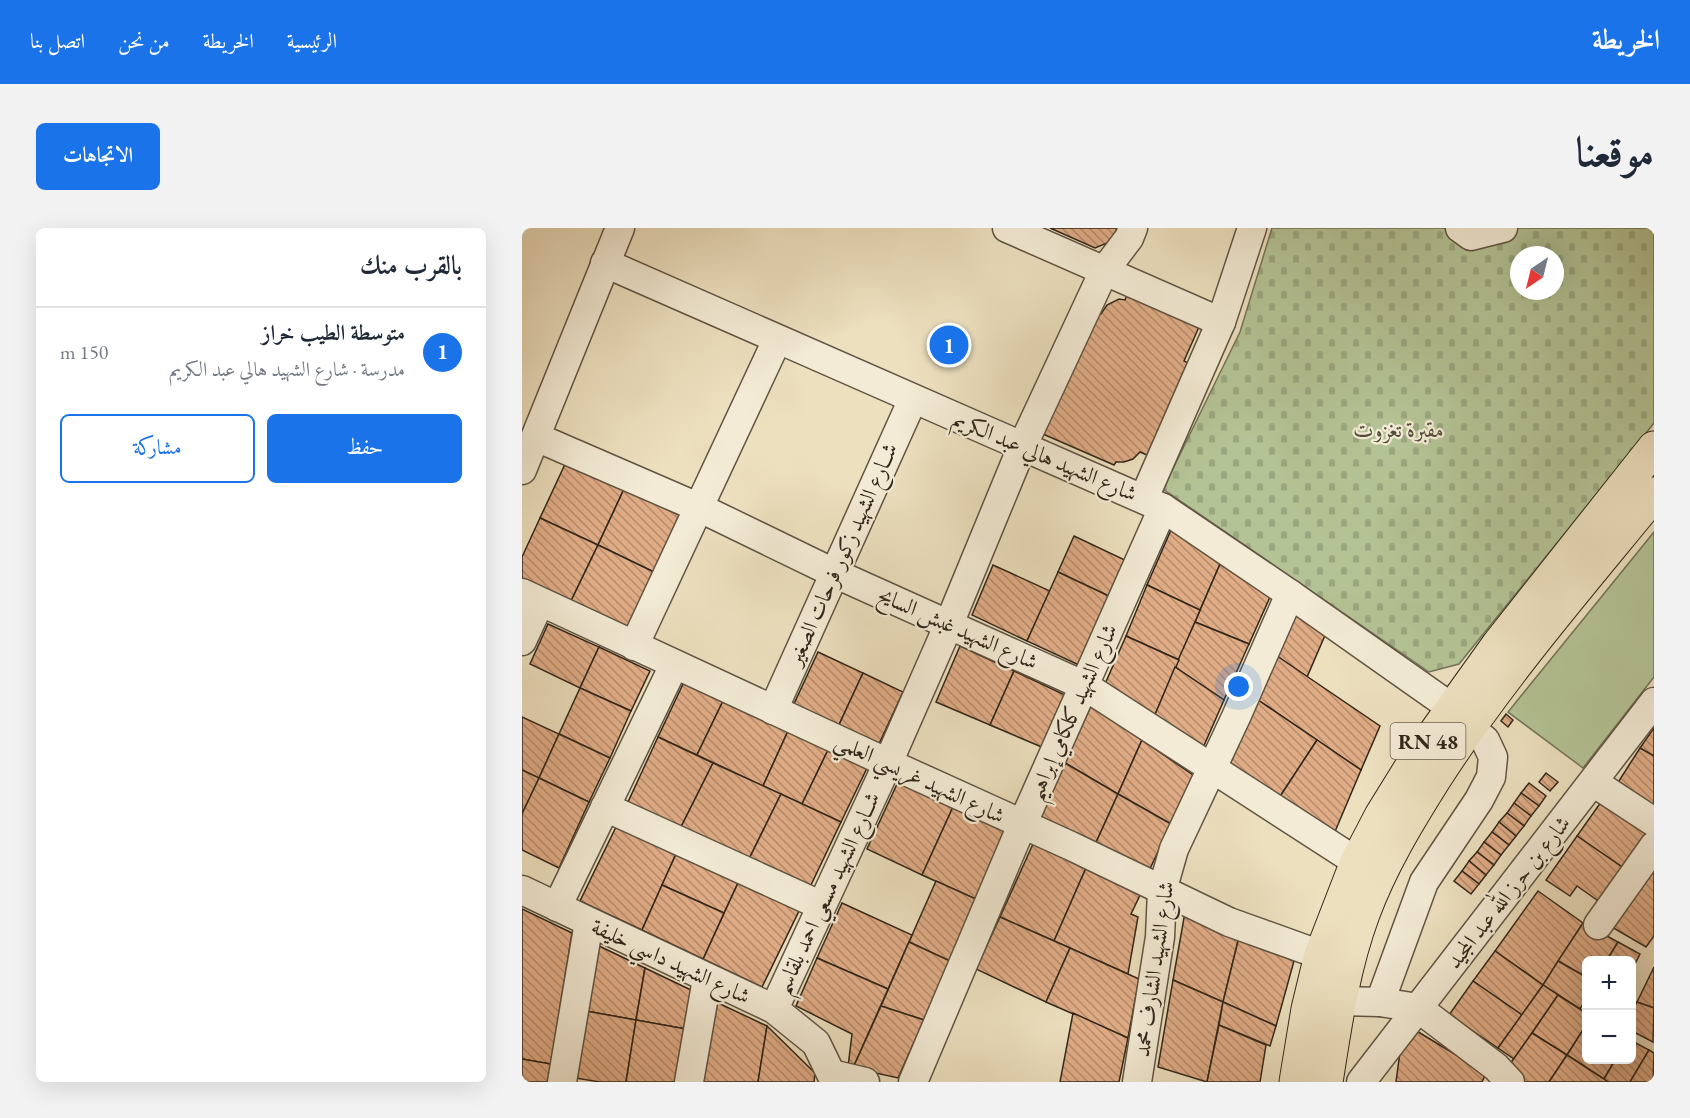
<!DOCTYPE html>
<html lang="ar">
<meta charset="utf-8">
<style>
:root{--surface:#fff;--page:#f2f2f3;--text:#1f2937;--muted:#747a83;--line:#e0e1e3;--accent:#1a73e8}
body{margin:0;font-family:"EB Garamond",Amiri,serif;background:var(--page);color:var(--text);direction:rtl}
.controls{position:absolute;right:18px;bottom:18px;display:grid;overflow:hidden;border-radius:9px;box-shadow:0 6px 24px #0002}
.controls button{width:54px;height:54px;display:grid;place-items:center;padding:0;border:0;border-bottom:2px solid var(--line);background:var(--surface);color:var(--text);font:30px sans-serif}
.compass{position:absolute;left:988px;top:18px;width:54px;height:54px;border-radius:50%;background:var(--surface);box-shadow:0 6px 24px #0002;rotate:215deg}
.you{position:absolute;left:717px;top:459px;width:21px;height:21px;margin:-15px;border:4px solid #fff;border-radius:50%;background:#1a73e8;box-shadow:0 0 0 9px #1a73e833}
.badge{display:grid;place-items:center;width:39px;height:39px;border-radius:50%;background:var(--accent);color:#fff;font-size:20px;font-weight:700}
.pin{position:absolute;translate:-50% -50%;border:3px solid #fff;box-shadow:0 2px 6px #0006}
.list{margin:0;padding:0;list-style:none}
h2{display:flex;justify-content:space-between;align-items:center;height:78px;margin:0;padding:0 24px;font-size:26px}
h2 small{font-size:20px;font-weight:400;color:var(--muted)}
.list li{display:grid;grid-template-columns:39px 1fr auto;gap:18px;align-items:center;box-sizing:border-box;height:90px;padding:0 24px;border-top:2px solid var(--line)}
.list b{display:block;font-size:22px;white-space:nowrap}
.list p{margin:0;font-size:20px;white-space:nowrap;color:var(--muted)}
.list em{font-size:20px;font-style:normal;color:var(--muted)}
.actions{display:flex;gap:12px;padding:18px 24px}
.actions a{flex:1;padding:14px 0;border:2px solid var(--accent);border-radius:9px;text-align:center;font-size:21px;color:var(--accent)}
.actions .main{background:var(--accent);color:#fff}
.map{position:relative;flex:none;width:1132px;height:854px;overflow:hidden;direction:ltr;border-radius:9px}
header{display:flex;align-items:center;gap:36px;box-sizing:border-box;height:84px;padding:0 30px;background:var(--accent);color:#fff}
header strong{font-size:28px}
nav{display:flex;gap:33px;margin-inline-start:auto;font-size:21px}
.intro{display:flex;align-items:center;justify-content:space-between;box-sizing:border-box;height:144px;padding:0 36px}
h1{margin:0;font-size:42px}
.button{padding:15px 27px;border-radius:9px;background:var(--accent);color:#fff;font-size:21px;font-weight:700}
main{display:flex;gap:36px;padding:0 36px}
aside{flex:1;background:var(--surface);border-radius:9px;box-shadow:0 6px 24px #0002}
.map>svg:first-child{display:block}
.cemetery{fill:url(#cemetery-stones);stroke:#727458;stroke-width:1.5;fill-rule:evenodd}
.green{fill:#b4c395;stroke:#727458;stroke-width:1.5}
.building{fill:url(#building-back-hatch);stroke:#31261a;stroke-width:1.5}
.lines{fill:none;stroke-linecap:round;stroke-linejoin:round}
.minor-casing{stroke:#605443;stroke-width:31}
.highway-casing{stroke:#31261a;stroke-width:35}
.minor{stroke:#f3ebd5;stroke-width:28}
.highway{stroke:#ede0bf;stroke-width:33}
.labels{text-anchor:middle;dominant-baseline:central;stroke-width:4.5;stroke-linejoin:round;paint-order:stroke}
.shield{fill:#f3ebd5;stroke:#6b6152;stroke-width:1.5}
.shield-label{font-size:21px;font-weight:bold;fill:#31261a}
.park-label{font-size:22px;font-style:italic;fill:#524d39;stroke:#f3ebd5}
.street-label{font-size:22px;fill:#31261a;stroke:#f3ebd5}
</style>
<header>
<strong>الخريطة</strong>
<nav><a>الرئيسية</a><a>الخريطة</a><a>من نحن</a><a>اتصل بنا</a></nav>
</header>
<div class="intro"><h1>موقعنا</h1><a class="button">الاتجاهات</a></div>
<main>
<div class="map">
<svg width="1132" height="854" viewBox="0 0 1132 854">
<defs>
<pattern id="cemetery-stones" width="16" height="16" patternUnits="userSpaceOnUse" patternTransform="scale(1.5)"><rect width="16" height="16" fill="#b4c395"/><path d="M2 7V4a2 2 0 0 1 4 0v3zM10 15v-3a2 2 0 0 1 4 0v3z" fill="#9ba780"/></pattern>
<pattern id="building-back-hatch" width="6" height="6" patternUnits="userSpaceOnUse" patternTransform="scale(1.5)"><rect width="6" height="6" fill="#e0ac86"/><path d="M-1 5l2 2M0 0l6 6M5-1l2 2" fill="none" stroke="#b68c6d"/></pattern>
</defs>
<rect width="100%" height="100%" fill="#ede0bf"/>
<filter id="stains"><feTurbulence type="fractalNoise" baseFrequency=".00333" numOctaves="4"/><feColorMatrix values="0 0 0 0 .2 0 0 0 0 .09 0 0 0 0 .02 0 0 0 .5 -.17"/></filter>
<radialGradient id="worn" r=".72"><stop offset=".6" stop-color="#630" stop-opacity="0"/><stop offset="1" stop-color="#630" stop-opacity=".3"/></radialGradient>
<path class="cemetery" d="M750 0H1132V195L937 436 907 444 641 261 718 104ZM997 27H1033V63H997Z"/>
<polygon class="green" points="1132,304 1132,449 1061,540 986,484"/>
<g class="building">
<polygon points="528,0 595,0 590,13 573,20"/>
<polygon points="605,67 677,99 662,133 666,135 625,227 618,224 611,231 602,234 594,234 592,237 521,206 575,85 579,86 585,77 597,71 603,72"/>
<polygon points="44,234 102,261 76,317 18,290"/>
<polygon points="102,261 159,288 132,344 76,317"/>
<polygon points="18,290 76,317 49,373 0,350 0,329"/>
<polygon points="649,302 698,336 678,382 625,357"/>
<polygon points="552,308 605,333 589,369 536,344"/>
<polygon points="76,317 132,344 106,399 49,373"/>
<polygon points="698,336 748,369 727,416 673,394"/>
<polygon points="471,337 528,363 505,413 450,387"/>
<polygon points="536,344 589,369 559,438 505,413"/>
<polygon points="625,357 678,382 657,432 604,408"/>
<polygon points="774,384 804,405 785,449 755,428"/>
<polygon points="673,394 727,416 702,472 653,439"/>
<polygon points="26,396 77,419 58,460 8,436"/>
<polygon points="604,408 657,432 632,489 583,456"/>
<polygon points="438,418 492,443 468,497 414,474"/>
<polygon points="77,419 128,443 109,483 58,460"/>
<polygon points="296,424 341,445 316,499 271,478"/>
<polygon points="755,428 858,498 839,542 736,472"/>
<polygon points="653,439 702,472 680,522 632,489"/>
<polygon points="492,443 545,468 522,520 468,497"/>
<polygon points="341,445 381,464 356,518 316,499"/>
<polygon points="162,454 201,473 175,527 136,509"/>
<polygon points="58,460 109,483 88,530 37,506"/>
<polygon points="736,472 795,512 757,570 707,538"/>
<polygon points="201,473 266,503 241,558 175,527"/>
<polygon points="569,478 620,512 596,566 543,535"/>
<polygon points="984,486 991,492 986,499 979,493"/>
<polygon points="0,489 37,506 17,550 0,542"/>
<polygon points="1132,500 1132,528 1118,520"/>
<polygon points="266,503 306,522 280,576 241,558"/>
<polygon points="37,506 88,530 67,574 17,550"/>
<polygon points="136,509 191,535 159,599 106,574"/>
<polygon points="620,512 671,547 649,596 596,566"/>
<polygon points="795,512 839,542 812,606 757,570"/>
<polygon points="1118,520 1132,528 1132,579 1095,556"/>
<polygon points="306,522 345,540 319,594 280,576"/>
<polygon points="191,535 259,566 227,631 159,599"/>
<polygon points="543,535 596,566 572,619 517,593"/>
<polygon points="0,542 17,550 0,586"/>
<polygon points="1024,545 1036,554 1028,563 1017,554"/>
<polygon points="17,550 67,574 37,640 0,622 0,586"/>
<polygon points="376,554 431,579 400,647 345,621"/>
<polygon points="1007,555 1024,568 1017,578 999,565"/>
<polygon points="999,565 1017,578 1009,588 992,575"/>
<polygon points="259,566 319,594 288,659 227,631"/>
<polygon points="596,566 649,596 626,645 572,619"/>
<polygon points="1079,574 1130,609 1106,643 1055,608"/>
<polygon points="992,575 1009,588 1002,598 985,585"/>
<polygon points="431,579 486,604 456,672 400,647"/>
<polygon points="985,585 1002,598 994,608 977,594"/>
<polygon points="977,594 994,608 987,617 970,604"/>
<polygon points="94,599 154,626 120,702 58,673"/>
<polygon points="970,604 987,617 979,627 962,614"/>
<polygon points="1055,608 1106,643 1082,677 1055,658 1048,668 1024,652"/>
<polygon points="962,614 979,627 972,637 955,624"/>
<polygon points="511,616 564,640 532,713 478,689"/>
<polygon points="955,624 972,637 964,647 947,633"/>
<polygon points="154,626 216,655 202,685 140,657"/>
<polygon points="947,633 964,647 957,656 940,643"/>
<polygon points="1121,639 1132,645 1132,708 1124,719 1083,695"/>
<polygon points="564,640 619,665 609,686 616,689 606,746 532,713"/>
<polygon points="940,643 957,656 949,666 932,653"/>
<polygon points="414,653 456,672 428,733 387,714"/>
<polygon points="216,655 277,683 240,759 181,731"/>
<polygon points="140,657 202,685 181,731 120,702"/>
<polygon points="1016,663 1061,695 1021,757 973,723"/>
<polygon points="320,675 390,707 366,761 295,730"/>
<polygon points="0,681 50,705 29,836 0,831"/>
<polygon points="663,684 717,709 701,774 651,752"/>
<polygon points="478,689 548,720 524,774 454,741"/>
<polygon points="1061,695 1096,714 1085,732 1064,732 1064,749 1036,733"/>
<polygon points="717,709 772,733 754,798 701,774"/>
<polygon points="387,714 428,733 402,792 359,778"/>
<polygon points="1096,714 1118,726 1110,742 1110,732 1085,732"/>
<polygon points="75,717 123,740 114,792 64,783"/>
<polygon points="548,720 617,751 606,810 524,774"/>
<polygon points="973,723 1021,757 1000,787 951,753"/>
<polygon points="295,730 366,761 331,840 326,839 330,806 274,778"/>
<polygon points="1036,733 1064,749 1064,771 1058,781 1021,757"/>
<polygon points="1132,739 1132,780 1115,774"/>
<polygon points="123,740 171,763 164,801 114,792"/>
<polygon points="651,752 701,774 685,854 636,839"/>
<polygon points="951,753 1000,787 976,820 927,787"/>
<polygon points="1021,757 1036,767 992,831 976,820"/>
<polygon points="1036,767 1064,785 1064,797 1045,827 1010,805"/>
<polygon points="194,774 245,798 236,854 180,854"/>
<polygon points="701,774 754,798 748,818 697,797"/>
<polygon points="1115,774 1132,780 1131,814 1110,803 1110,784"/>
<polygon points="359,778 402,792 376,850 331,840"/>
<polygon points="64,783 114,792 104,854 78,854 53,850"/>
<polygon points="551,785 606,810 597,854 538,854"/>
<polygon points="114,792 164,801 155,854 104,854"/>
<polygon points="697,797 744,817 738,854 685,854"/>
<polygon points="1064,797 1064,832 1093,832 1082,851 1045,827"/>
<polygon points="245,798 293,845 292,854 236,854"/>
<polygon points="893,802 964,845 960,854 874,854 878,824"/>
<polygon points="1010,805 1045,827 1027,854 1003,854 988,836"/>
<polygon points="1110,813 1127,822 1108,854 1086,854 1082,851 1093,832 1110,832"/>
<polygon points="1127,822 1132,825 1131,854 1108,854"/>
<polygon points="1045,827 1082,851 1086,854 1027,854"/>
<polygon points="0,831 29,836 27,854 0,854"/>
</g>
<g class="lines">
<defs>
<g id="minor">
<polyline points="485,0 699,94"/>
<polyline points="938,0 949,8 981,0"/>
<polyline points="83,35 641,280 768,366 930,480"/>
<polyline points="14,209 178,280 312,345 563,458 835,634"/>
<polyline points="0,242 98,0"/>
<polyline points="622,270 699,94 730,0"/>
<polyline points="0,365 366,535 549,618 707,694 799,727"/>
<polyline points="0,413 18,374"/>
<polyline points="112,418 255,112"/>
<polyline points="251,482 391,171"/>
<polyline points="1071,554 1132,594"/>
<polyline points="83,579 298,677"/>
<polyline points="0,662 252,781 294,815 309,846 343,854"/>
<polyline points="35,679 152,437"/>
<polyline points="1076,697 1132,618"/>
<polyline points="817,773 858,774 896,780 974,839 988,854"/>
<polyline points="858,774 902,654 957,572 969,549 971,529 963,512 946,499"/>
<polyline points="252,781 366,535 427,396 500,219 582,43 607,10 611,0"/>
<polyline points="40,854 67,694"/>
<polyline points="167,854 185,751"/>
<polyline points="391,854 500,597 641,280"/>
<polyline points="615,854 638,709 640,663 652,621 714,489 768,366"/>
<polyline points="839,854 1132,474"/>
</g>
<g id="highway">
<polyline points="774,854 786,781 799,727 835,634 859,588 893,533 976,417 1132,220"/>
<path d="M804 854C813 797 821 740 841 686 859 637 886 593 913 550 978 449 1056 359 1132 266"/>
</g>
</defs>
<use href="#minor" class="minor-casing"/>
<use href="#highway" class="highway-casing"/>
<use href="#minor" class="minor"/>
<use href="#highway" class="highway"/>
</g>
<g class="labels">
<rect class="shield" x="868.5" y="495" width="75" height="36" rx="4.5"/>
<g class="shield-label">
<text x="906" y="513">RN 48</text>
</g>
<g class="park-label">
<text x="877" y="201">مقبرة تغزوت</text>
</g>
<g class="street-label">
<text transform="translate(523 228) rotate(23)">شارع الشهيد هالي عبد الكريم</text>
<text transform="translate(320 326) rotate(-66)">شــارع الشهيد زكور فرحات الصغير</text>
<text transform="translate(436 400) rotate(24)">شارع الشهيد غبش السايح</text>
<text transform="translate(550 484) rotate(-66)">شارع الشهيد كلكامي إبراهيم</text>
<text transform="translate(398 550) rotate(25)">شارع الشهيد غريسي العلمي</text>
<text transform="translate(986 664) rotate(-52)">شارع بن حرز الله عبد المجيد</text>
<text transform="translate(305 665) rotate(-65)">شــارع الشهيد مسعي احمد بلقاسم</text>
<text transform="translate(149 733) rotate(25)">شارع الشهيد داسي خليفة</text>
<text transform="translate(632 741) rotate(-82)">شارع الشهيد الشارف محمد</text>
</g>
</g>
<rect width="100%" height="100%" filter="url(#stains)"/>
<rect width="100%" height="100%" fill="url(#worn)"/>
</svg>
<div class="controls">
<button>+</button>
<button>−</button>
</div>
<svg class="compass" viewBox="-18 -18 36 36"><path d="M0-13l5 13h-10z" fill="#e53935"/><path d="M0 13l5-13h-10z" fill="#747a83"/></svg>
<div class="you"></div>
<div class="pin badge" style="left:427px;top:117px">1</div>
</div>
<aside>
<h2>بالقرب منك<small></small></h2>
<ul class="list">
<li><span class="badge">1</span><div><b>متوسطة الطيب خراز</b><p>مدرسة · شارع الشهيد هالي عبد الكريم</p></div><em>150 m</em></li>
</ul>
<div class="actions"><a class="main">حفظ</a><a>مشاركة</a></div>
</aside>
</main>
